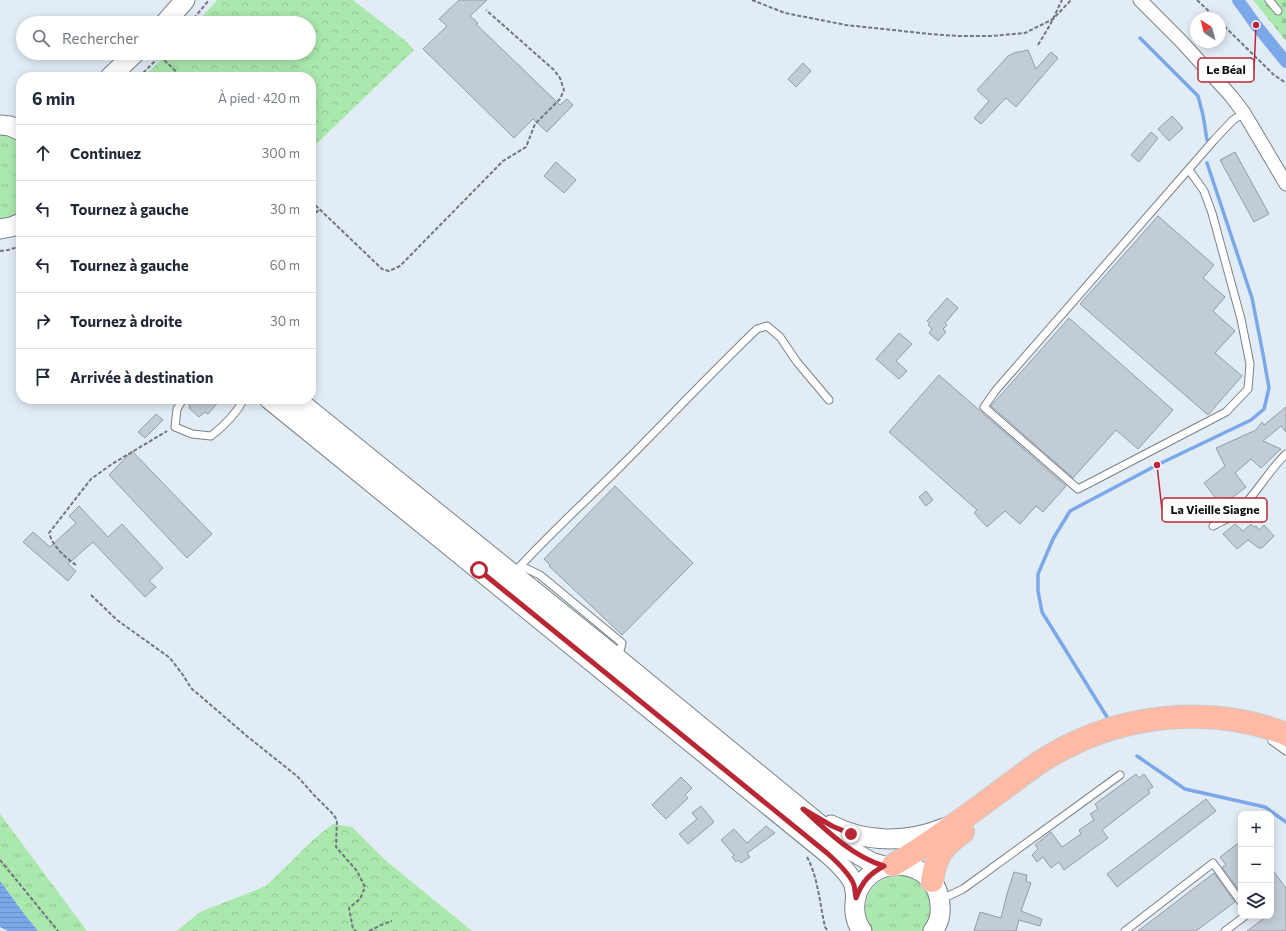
<!DOCTYPE html>
<html lang="fr">
<meta charset="utf-8">
<style>
:root{--surface:#fff;--page:#f2f2f3;--text:#1f2937;--muted:#747a83;--line:#e0e1e3}
body{margin:0;font-family:Commissioner,sans-serif;background:var(--page);color:var(--text)}
.controls{position:absolute;right:12px;bottom:12px;display:grid;overflow:hidden;border-radius:8px;box-shadow:0 2px 10px #0003}
.controls button{width:36px;height:36px;display:grid;place-items:center;padding:0;border:0;border-bottom:1px solid var(--line);background:var(--surface);color:var(--text);font:20px sans-serif}
.compass{position:absolute;left:1190px;top:12px;width:36px;height:36px;border-radius:50%;background:var(--surface);box-shadow:0 2px 10px #0003;rotate:324deg}
.stop{position:absolute;width:12px;height:12px;margin:-9px;border:3px solid #b82733;border-radius:50%;background:#fff}
.stop.end{background:#b82733;border-color:#fff;box-shadow:0 1px 4px #0008}
.list{margin:0;padding:0;list-style:none}
h2{display:flex;justify-content:space-between;align-items:center;height:52px;margin:0;padding:0 16px;font-size:17px}
h2 small{font-size:13px;font-weight:400;color:var(--muted)}
.list li{display:grid;grid-template-columns:26px 1fr auto;gap:12px;align-items:center;box-sizing:border-box;height:56px;padding:0 16px;border-top:1px solid var(--line)}
.list b{display:block;font-size:15px;white-space:nowrap}
.list em{font-size:13px;font-style:normal;color:var(--muted)}
.icon{flex:none;width:22px;height:22px;fill:none;stroke:currentColor;stroke-width:2;stroke-linecap:round;stroke-linejoin:round}
.map{position:relative;flex:none;width:1286px;height:931px;overflow:hidden}
.search{position:absolute;background:var(--surface);box-shadow:0 2px 10px #0003;left:16px;top:16px;width:300px;height:44px;display:flex;align-items:center;gap:10px;box-sizing:border-box;padding:0 14px;border-radius:22px;color:var(--muted);font-size:15px}
.panel{position:absolute;background:var(--surface);box-shadow:0 2px 10px #0003;left:16px;top:72px;width:300px;height:332px;border-radius:16px}
.map>svg:first-child{display:block}
.grass{fill:url(#grass-tufts)}
.forest{fill:url(#forest-crowns)}
.cemetery{fill:url(#cemetery-stones)}
.water{fill:url(#water-rules)}
.lines{fill:none;stroke-linecap:round;stroke-linejoin:round}
.stream{stroke:#7ba8e9;stroke-width:3.5}
.canal{stroke:#7ba8e9;stroke-width:12}
.building{fill:#c2ccd5;stroke:#949da5}
.service-casing{stroke:#788289;stroke-width:9}
.minor-casing{stroke:#788289;stroke-width:15}
.secondary-casing{stroke:#788289;stroke-width:21}
.motorway-casing{stroke:#c9caca;stroke-width:24}
.path{stroke:#70777d;stroke-width:2;stroke-dasharray:4 2;stroke-linecap:butt}
.service{stroke:#fff;stroke-width:7}
.minor{stroke:#fff;stroke-width:13}
.secondary{stroke:#fff;stroke-width:19}
.motorway{stroke:#febaa5;stroke-width:22}
.route{stroke:#b82733;stroke-width:5}
.leader{fill:none;stroke:#b82733;stroke-width:1.5}
.callout-dot{fill:#b82733;stroke:#fff;stroke-width:1.5}
.callout{fill:#fff;stroke:#b82733;stroke-width:1.5}
.callout-label{font-size:12px;text-anchor:middle;font-weight:bold;fill:#090d10}
</style>
<div class="map">
<svg width="1286" height="931" viewBox="0 0 1286 931">
<defs>
<pattern id="grass-tufts" width="24" height="20" patternUnits="userSpaceOnUse"><rect width="24" height="20" fill="#aae8ad"/><path d="M3 7l-1-3M5 7V3M7 7l1-3M15 17l-1-3M17 17v-4M19 17l1-3" fill="none" stroke="#91c694"/></pattern>
<pattern id="forest-crowns" width="20" height="18" patternUnits="userSpaceOnUse"><rect width="20" height="18" fill="#aae8ad"/><path d="M2 6a3 3 0 1 1 6 0M12 15a3 3 0 1 1 6 0" fill="none" stroke="#91c694"/></pattern>
<pattern id="cemetery-stones" width="16" height="16" patternUnits="userSpaceOnUse"><rect width="16" height="16" fill="#aae8ad"/><path d="M2 7V4a2 2 0 0 1 4 0v3zM10 15v-3a2 2 0 0 1 4 0v3z" fill="#91c694"/></pattern>
<pattern id="water-rules" width="6" height="5" patternUnits="userSpaceOnUse"><rect width="6" height="5" fill="#7ba8e9"/><path d="M0 2.5h6" fill="none" stroke="#698fc7"/></pattern>
</defs>
<rect width="100%" height="100%" fill="#e2ecf5"/>
<g class="grass">
<polygon points="0,133 10,134 21,140 21,216 0,223"/>
<polygon points="0,814 87,931 38,931 25,915 0,881"/>
<path d="M894 875C920 875 924 883 934 905L926 931H873C862 918 863 897 875 885 881 880 887 878 894 875Z"/>
</g>
<g class="forest">
<polygon points="217,0 353,0 407,42 414,50 311,149 311,77 143,77 168,53 309,53 309,23 197,23"/>
<polygon points="333,824 352,827 385,860 472,931 177,931 200,912 266,886 314,839"/>
</g>
<polygon class="cemetery" points="1253,0 1286,0 1286,41"/>
<polygon class="water" points="0,881 25,915 38,931 8,931 0,927"/>
<g class="lines">
<g class="stream">
<polyline points="1140,38 1198,96 1203,115 1207,140"/>
<polyline points="1107,717 1042,612 1038,591 1038,574 1053,539 1070,511 1157,465 1251,420 1264,409 1269,388 1263,354 1252,298 1207,163"/>
<polyline points="1137,756 1185,789 1265,807 1286,822"/>
</g>
<polyline class="canal" points="1238,0 1256,25 1286,62"/>
</g>
<g class="building">
<polygon points="459,0 487,0 470,16 478,23 476,24 560,105 567,99 573,105 547,132 533,119 514,138 423,49 447,26 439,19"/>
<polygon points="1028,50 1036,69 1051,52 1058,58 1016,107 1006,98 981,124 974,118 989,101 977,90 1008,56 1014,53"/>
<polygon points="803,63 811,71 796,87 788,79"/>
<polygon points="1172,116 1183,128 1169,141 1158,129"/>
<polygon points="1151,132 1158,138 1139,162 1131,155"/>
<polygon points="1235,152 1269,214 1254,222 1220,160"/>
<polygon points="556,162 576,180 564,193 544,176"/>
<polygon points="1158,216 1214,265 1203,278 1225,297 1213,311 1235,331 1215,353 1242,376 1208,415 1080,304"/>
<polygon points="947,298 958,308 945,323 947,325 943,329 946,332 938,341 929,333 932,329 928,325 930,323 927,321"/>
<polygon points="1069,318 1173,410 1138,449 1116,430 1073,478 991,406"/>
<polygon points="899,333 912,344 896,361 907,371 899,379 876,359"/>
<polygon points="939,375 1066,486 1043,512 1036,506 1020,524 1005,511 987,527 974,513 977,510 889,432"/>
<polygon points="188,399 221,399 208,414 205,412 199,417 189,408 190,406 187,403"/>
<polygon points="1286,407 1286,432 1281,426 1263,441 1281,449 1261,468 1251,459 1235,473 1246,487 1222,506 1204,483 1225,466 1216,448 1256,430 1262,422 1264,425"/>
<polygon points="156,414 163,420 145,438 138,432"/>
<polygon points="132,451 212,534 187,558 109,475"/>
<polygon points="615,486 693,563 622,635 549,566 550,565 544,559"/>
<polygon points="926,491 933,500 926,506 919,497"/>
<polygon points="79,506 108,537 122,524 163,568 149,581 156,587 145,597 93,542 68,564 76,571 68,581 23,542 33,532 50,547 76,523 69,516"/>
<polygon points="1235,524 1243,531 1251,524 1254,527 1256,526 1259,530 1264,525 1274,536 1262,548 1259,548 1248,540 1237,549 1223,534"/>
<polygon points="1136,774 1139,778 1144,774 1153,787 1148,790 1150,793 1102,830 1108,838 1064,870 1059,862 1051,868 1043,857 1037,862 1032,855 1038,849 1035,845 1051,832 1062,847 1081,834 1079,830 1094,820 1090,814 1098,809 1095,804"/>
<polygon points="681,777 692,788 685,795 688,798 666,819 652,805"/>
<polygon points="1206,799 1216,811 1117,887 1107,874"/>
<polygon points="701,806 714,822 688,844 679,834 697,819 692,813"/>
<polygon points="766,826 775,833 747,853 750,857 741,863 738,860 736,862 732,857 734,855 721,840 734,829 747,843"/>
<polygon points="1241,841 1241,893 1222,867 1226,865 1220,857"/>
<polygon points="1271,868 1286,888 1286,931 1247,931 1267,916 1271,916"/>
<polygon points="1014,872 1027,875 1026,881 1031,883 1021,911 1042,919 1040,926 1019,920 1016,931 974,931 980,912 1001,918 1007,894"/>
<polygon points="1214,873 1235,902 1196,931 1138,931"/>
</g>
<g class="lines">
<defs>
<g id="service">
<polyline points="1269,0 1278,11"/>
<polyline points="1189,170 1204,191 1212,213 1241,319 1250,364 1248,389 1226,412 1078,489 984,407 996,390 1215,139 1233,120 1244,113"/>
<path d="M183 399 177 409 175 427 192 434 211 436C224 426 236 414 244 399"/>
<path d="M1213 526C1220 522 1228 519 1235 514 1255 497 1267 472 1286 454"/>
<polyline points="521,566 540,575 622,643 618,658"/>
<path d="M513 574C547 536 586 501 622 465 667 420 711 373 757 329L767 326 780 337 797 362 829 400"/>
<polyline points="1272,741 1286,751"/>
<polyline points="940,900 963,889 1120,775"/>
<polyline points="1125,931 1213,863 1241,902"/>
<polyline points="1225,931 1245,916"/>
</g>
<polyline id="minor" points="1140,0 1181,41 1231,96 1244,113 1286,184"/>
<g id="secondary">
<polyline points="165,23 185,0"/>
<polyline points="110,77 135,53"/>
<polyline points="0,125 10,126 21,131"/>
<polyline points="0,229 11,227 21,223"/>
<path d="M269 399 827 853C836 861 850 873 854 885 855 889 855 893 856 898"/>
<polyline points="296,399 618,659 852,851 871,862 884,866"/>
<path d="M831 825C866 843 907 843 944 828"/>
<path d="M862 931C854 920 853 905 857 893 874 850 938 859 940 905 941 914 939 923 933 931"/>
</g>
<g id="motorway">
<path d="M893 865C933 842 973 811 1010 784 1023 774 1036 764 1050 756 1120 714 1210 704 1286 734"/>
<path d="M932 881C936 856 942 847 963 832"/>
</g>
</defs>
<use href="#service" class="service-casing"/>
<use href="#minor" class="minor-casing"/>
<use href="#secondary" class="secondary-casing"/>
<use href="#motorway" class="motorway-casing"/>
<g class="path">
<polyline points="752,0 785,13 846,25 930,34 958,36 991,36 1025,33 1053,19 1071,0"/>
<polyline points="1197,0 1216,18"/>
<polyline points="1220,22 1274,75 1286,83"/>
<polyline points="190,23 209,0"/>
<polyline points="1038,45 1050,25 1062,0"/>
<polyline points="160,56 182,77"/>
<polyline points="139,77 163,53"/>
<polyline points="311,201 382,269 389,271 400,266 503,161 526,147 535,124 560,99 564,90 560,78 554,70 486,10"/>
<polyline points="311,217 320,209"/>
<polyline points="0,251 8,250 21,246"/>
<path d="M76 565C65 557 53 547 49 533L91 479 112 464 167 431"/>
<polyline points="91,595 117,620 170,658 183,675 191,688 248,737 297,776 314,795 332,813 337,820 336,847 357,871 365,887 360,899 349,908 353,929 356,931"/>
<path d="M807 857C818 877 820 905 825 927L828 931"/>
<polyline points="0,860 58,931"/>
<polyline points="369,931 381,925 392,921"/>
</g>
<use href="#service" class="service"/>
<use href="#minor" class="minor"/>
<use href="#secondary" class="secondary"/>
<use href="#motorway" class="motorway"/>
</g>
<g class="lines">
<path class="route" d="M479 570 827 853C836 861 850 874 854 885 855 889 855 893 856 898 862 882 869 874 884 866 852 856 827 831 803 809L832 826 851 834"/>
</g>
<path class="leader" d="M1256 25L1254 70M1157 465L1162 510"/>
<g class="callout-dot">
<circle cx="1256" cy="25" r="4"/>
<circle cx="1157" cy="465" r="4"/>
</g>
<g class="callout">
<rect x="1198" y="58" width="56" height="24" rx="4"/>
<rect x="1162" y="498" width="105" height="24" rx="4"/>
</g>
<g class="callout-label">
<text x="1226" y="74">Le Béal</text>
<text x="1215" y="514">La Vieille Siagne</text>
</g>
</svg>
<div class="controls">
<button>+</button>
<button>−</button>
<button><svg class="icon" aria-label="layers" viewBox="0 0 24 24"><path d="M12 4l9 5-9 5-9-5zM3 14l9 5 9-5"/></svg></button>
</div>
<svg class="compass" viewBox="-18 -18 36 36"><path d="M0-13l5 13h-10z" fill="#e53935"/><path d="M0 13l5-13h-10z" fill="#747a83"/></svg>
<div class="stop" style="left:479px;top:570px"></div>
<div class="stop end" style="left:851px;top:834px"></div>
<div class="search"><svg class="icon" aria-label="search" viewBox="0 0 24 24"><circle cx="10" cy="10" r="6"/><path d="M15 15l6 6"/></svg>Rechercher</div>
<section class="panel">
<h2>6 min<small>À pied · 420 m</small></h2>
<ul class="list">
<li><svg class="icon" aria-label="ahead" viewBox="0 0 24 24"><path d="M12 20V5M6 11l6-6 6 6"/></svg><div><b>Continuez</b></div><em>300 m</em></li>
<li><svg class="icon" aria-label="left" viewBox="0 0 24 24"><path d="M17 20v-9H6M10 6l-5 5 5 5"/></svg><div><b>Tournez à gauche</b></div><em>30 m</em></li>
<li><svg class="icon" aria-label="left" viewBox="0 0 24 24"><path d="M17 20v-9H6M10 6l-5 5 5 5"/></svg><div><b>Tournez à gauche</b></div><em>60 m</em></li>
<li><svg class="icon" aria-label="right" viewBox="0 0 24 24"><path d="M7 20v-9h11M14 6l5 5-5 5"/></svg><div><b>Tournez à droite</b></div><em>30 m</em></li>
<li><svg class="icon" aria-label="arrive" viewBox="0 0 24 24"><path d="M6 21V4h12l-3 4 3 4H6"/></svg><div><b>Arrivée à destination</b></div></li>
</ul>
</section>
</div>
